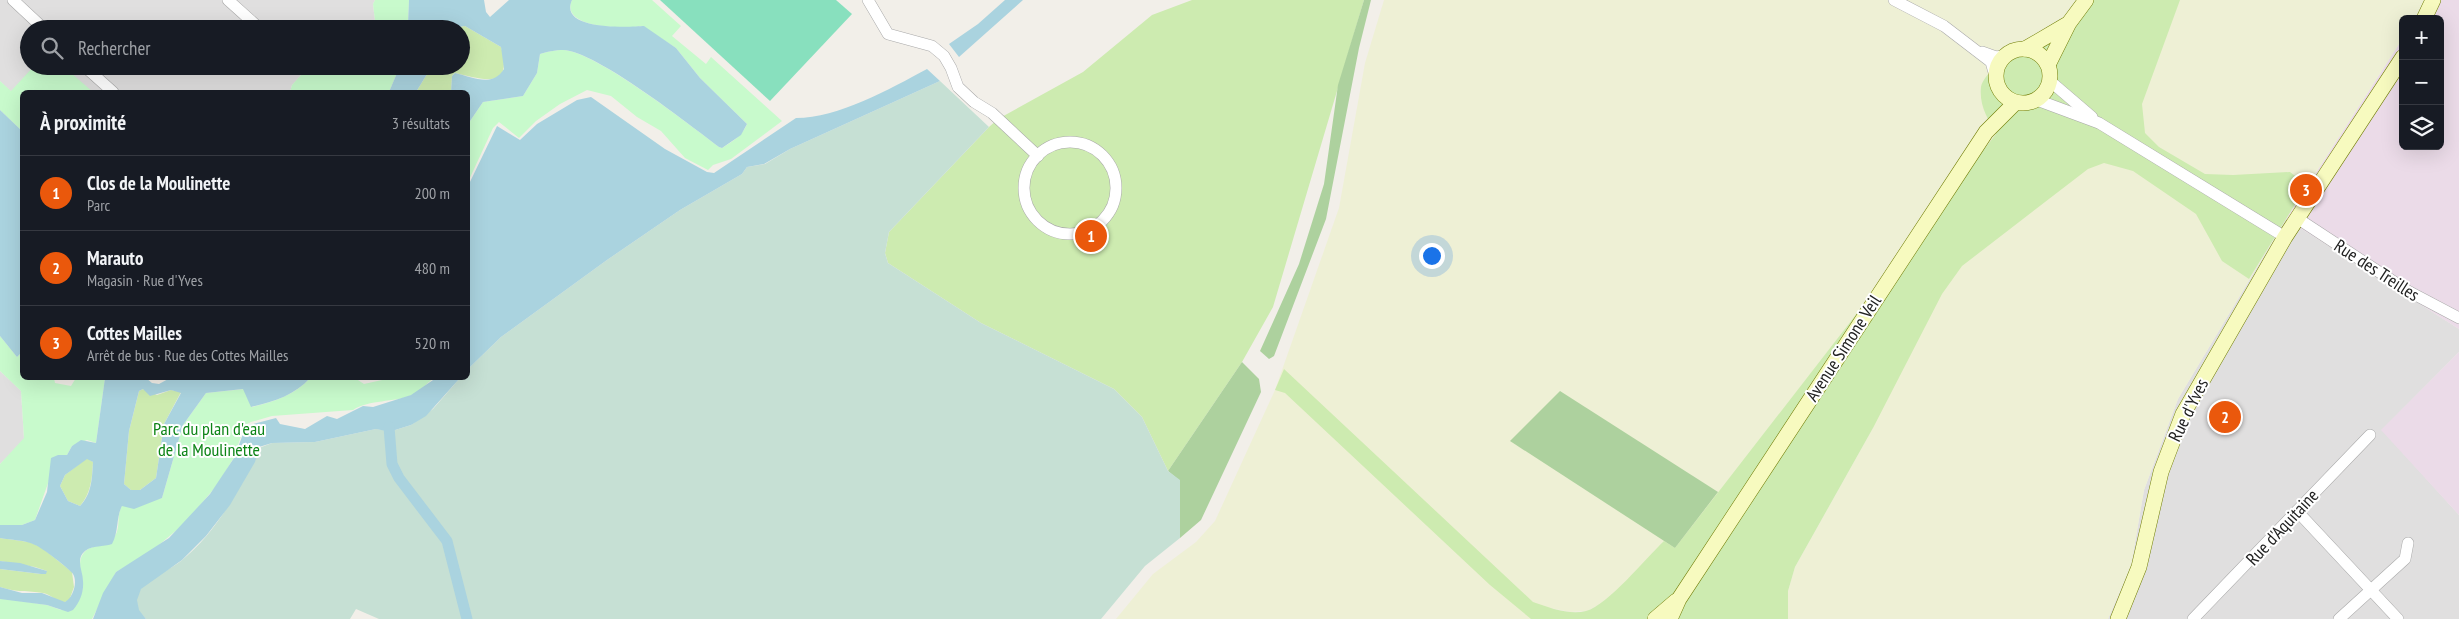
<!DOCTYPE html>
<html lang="fr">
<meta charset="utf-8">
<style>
:root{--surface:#171b24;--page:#20242c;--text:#f1f3f6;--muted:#9ea1a6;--line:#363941;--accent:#ea580c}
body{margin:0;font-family:"PT Sans Narrow",sans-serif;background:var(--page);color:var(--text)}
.controls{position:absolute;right:15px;top:15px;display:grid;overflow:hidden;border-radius:8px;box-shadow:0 5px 20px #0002}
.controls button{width:45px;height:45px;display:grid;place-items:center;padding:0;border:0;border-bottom:1px solid var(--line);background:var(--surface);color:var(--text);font:25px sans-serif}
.you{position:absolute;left:1431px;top:255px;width:18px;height:18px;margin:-12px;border:4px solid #fff;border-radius:50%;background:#1a73e8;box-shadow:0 0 0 8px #1a73e833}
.badge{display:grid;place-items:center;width:32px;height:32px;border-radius:50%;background:var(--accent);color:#fff;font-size:16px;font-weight:700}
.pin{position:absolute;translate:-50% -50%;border:2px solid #fff;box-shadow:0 1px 5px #0006}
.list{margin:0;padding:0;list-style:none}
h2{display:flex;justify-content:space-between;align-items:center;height:65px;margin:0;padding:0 20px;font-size:21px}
h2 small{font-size:16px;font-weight:400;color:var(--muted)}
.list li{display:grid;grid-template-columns:32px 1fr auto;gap:15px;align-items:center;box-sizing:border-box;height:75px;padding:0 20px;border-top:1px solid var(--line)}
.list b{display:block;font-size:19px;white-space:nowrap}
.list p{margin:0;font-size:16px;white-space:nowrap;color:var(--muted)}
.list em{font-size:16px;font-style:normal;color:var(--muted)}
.icon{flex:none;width:28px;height:28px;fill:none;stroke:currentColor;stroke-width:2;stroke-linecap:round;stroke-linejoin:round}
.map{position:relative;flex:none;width:2459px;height:619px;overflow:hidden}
.search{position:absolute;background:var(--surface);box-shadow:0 5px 20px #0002;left:20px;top:20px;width:450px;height:55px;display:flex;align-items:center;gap:12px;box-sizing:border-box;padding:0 18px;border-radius:28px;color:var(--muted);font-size:19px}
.panel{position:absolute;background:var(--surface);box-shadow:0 5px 20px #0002;left:20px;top:90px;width:450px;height:290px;border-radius:8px}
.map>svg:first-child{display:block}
.residential{fill:#e0dfdf}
.industrial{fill:#ebdbe8}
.farmland{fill:#eef0d5}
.grass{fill:#cdebb0}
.forest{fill:#add19e}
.wetland{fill:#c6e0d4}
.park{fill:#c8facc}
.pitch{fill:#88e0be}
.water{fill:#aad3df;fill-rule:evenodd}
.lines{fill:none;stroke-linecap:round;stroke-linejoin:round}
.canal{stroke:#aad3df;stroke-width:11}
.street-casing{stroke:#a9a9a9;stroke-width:12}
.secondary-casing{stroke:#707d05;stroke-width:16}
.street{stroke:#fff;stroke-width:11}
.secondary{stroke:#f7fabf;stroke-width:15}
.labels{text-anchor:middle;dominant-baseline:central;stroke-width:4;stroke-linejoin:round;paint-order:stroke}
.street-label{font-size:18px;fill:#222;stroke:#fff}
.park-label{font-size:18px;fill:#0c8416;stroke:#fff}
</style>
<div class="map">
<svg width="2459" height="619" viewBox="0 0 2459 619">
<rect width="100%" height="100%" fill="#f2efe9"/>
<g class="residential">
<polygon points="0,0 375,0 373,4 376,29 29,29 29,66 309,66 292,85 290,92 22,92 22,102 0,81"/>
<polygon points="2286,219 2459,329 2459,352 2382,430 2459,515 2459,619 2108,619 2131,566 2144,490 2178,399"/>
<polygon points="0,371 21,391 24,439 0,464"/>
</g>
<g class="industrial">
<polygon points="2426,0 2459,0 2459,329 2286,219 2403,38 2403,146 2440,146 2440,19 2416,19"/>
<polygon points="2459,352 2459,515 2381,430"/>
</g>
<polygon class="farmland" points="1384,0 2426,0 2416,19 2403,19 2403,38 2286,219 2178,399 2144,490 2131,566 2108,619 1788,619 1788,591 1795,567 1873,428 1675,548 1602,603 1587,611 1570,612 1550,608 1546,619 1116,619 1153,574 1196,542 1215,521 1275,390 1339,208 1365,63"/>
<g class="grass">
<polygon points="1192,0 1364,0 1273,307 1242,362 1168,471 1142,417 1114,389 981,323 888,263 885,253 889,232 989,127 998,119 1083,72 1152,15"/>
<path d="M2093 0H2180L2142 104 2145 133 2159 147 2205 174 2233 175 2290 172 2307 185 2249 279 2222 261 2196 214 2133 171 2104 163 2088 169 1962 266 1942 294 1873 428 1795 567 1788 591V619H1531L1490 585 1285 393 1275 390 1284 369 1533 602C1550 608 1569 615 1586 611 1608 605 1646 558 1664 541L1675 548 1996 134C1988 119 1979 106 1981 87 1985 63 2070 15 2093 0Z"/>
<path d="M465 26 501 47C514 91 481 79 455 73L452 76 451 92H416L432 66H461V29H446Z"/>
<polygon points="143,389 157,395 171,390 181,392 164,424 156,478 140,490 131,490 124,484 129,431 139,391"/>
<path d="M87 458 93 462C92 479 91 493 80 506L68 501 60 486 65 475Z"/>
<path d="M0 538 29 542 41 547 72 572 74 587 69 601C58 605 53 595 43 593 28 590 17 593 0 587V569L41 574 47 571 35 567 0 561Z"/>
</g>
<g class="forest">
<polygon points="1364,0 1371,0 1359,48 1326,219 1274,356 1269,359 1260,351 1299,264 1324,184 1338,85"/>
<polygon points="1242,362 1259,379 1261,392 1201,520 1180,538 1180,481 1168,471"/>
<polygon points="1560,391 1718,492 1675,548 1510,441"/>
</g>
<path class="wetland" d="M940 81 989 127 889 232 885 253 888 263 981 323 1114 389 1142 417 1168 471 1180 480V538L1145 566 1101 619H379L356 609 350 619H146L138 610 136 596C146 578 165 573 181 561 203 543 221 520 234 495 243 479 254 466 259 448L272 443 315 442 376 429 392 431 411 425 433 409 460 378H468V369L501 337 607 260 680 210 742 174 747 167 765 164 790 149Z"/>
<g class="park">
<polygon points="375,0 409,0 408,24 412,29 376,29 373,4"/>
<path d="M572 0H652L681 26 672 36 706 64 711 57 782 121 731 159 713 165 708 170 685 158 661 131 637 117 611 96 587 90 560 104 536 121 519 138 499 122 493 128 468 182V124L483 102 523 96 537 73 540 54C546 52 556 50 563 50 595 51 690 125 719 147L722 148C733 141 742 136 747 124L700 78 676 48 642 26C626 29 559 29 572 0Z"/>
<polygon points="34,66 63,66 93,92 22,92 22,131 0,110 0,81 11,91"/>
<polygon points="309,66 400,66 389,92 290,92 292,85"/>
<polygon points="0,336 17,357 22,352 22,378 54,378 55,383 71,386 76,378 105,378 96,443 87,440 72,446 67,455 58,455 35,520 22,525 0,525 0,464 24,438 21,391 0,371"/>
<path d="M310 378H355L364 384 382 380 386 378H434C427 383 420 392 412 395 393 403 370 399 353 410L272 416 251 422 245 425 233 459 218 484 184 524 148 554 116 572 92 619H0V598L47 605 61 610 82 592C84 581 76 563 83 554 91 542 108 550 115 536 121 526 116 516 122 506L162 498 183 425 206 393 244 389 252 407C273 402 295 395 310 378Z"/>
</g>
<polygon class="pitch" points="660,0 836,0 852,14 770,101"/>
<g class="water">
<path d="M409 0H484L486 12 490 17 509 0H572C558 31 629 27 644 26L676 48 700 78 747 124 741 135 722 148 719 147C690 125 596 51 563 50 556 50 546 52 540 54L537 73 523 96 483 102 468 124V92H451L452 76 455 73C473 77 492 88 504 69L501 47 465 26 446 29H412L408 24Z"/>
<polygon points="1005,0 1023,0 959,57 949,44 978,24"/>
<polygon points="400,66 432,66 416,92 389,92"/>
<path d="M927 69 940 81 790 149 764 164 747 167 742 174 680 210 607 260 501 337 468 369V186L497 126 520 140 537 124 577 100 591 97 665 149 707 172 714 173 796 118C838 118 890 89 927 69Z"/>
<polygon points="0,110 22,131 22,352 17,357 0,336"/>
<path d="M105 378H146L152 383 159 384 170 378H310C295 395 273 402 251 407L243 389 206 393 183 425 162 498 134 509 122 506C116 517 119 531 112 544 103 547 93 545 85 551 75 559 83 571 83 581 84 592 80 602 73 610L68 612 47 605 0 599V587L22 593H42L65 602C73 598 78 582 73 574 70 569 41 547 35 545 25 540 11 540 0 538V525H22L35 520 47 492 51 458 58 455H67L72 446 81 440 96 443ZM143 389 150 396 171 390 181 393 164 424 156 478 140 490H131L124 484 129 431 139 391ZM87 459 93 462C92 478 92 494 80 506L68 501 60 486 65 475Z"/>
<polygon points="436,378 460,378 426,416 411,425 392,431 390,446 388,446 386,431 376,429 315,442 272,443 259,447 255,462 230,505 206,536 182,560 141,589 137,600 139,610 146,619 93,619 103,593 116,572 169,538 210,494 234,458 246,426 276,418 280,424 305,429 327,416 337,419 363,406 373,407 411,395"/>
<polygon points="0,561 20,563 47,571 46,574 41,574 0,569"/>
</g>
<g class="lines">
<polyline class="canal" points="389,427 392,464 399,478 447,541 467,619"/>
<defs>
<g id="street">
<polyline points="13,0 44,29"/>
<polyline points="228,0 258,27"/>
<polyline points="868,0 888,34 932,46 944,56 951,68 958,87 974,102 992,113 1038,156"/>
<polyline points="1894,0 1944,26 1991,62 1995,76"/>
<polyline points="1982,52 1996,57 2005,55"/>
<polyline points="84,66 113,92"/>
<polyline points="2050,81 2092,117"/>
<polyline points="2037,100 2099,123 2285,237"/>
<circle cx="1070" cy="188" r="46"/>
<polyline points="2297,218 2408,291 2459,318"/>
<polyline points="2297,511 2398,619"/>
<polyline points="2193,619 2370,435"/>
<polyline points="2339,619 2405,559 2408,543"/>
</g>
<g id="secondary">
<polyline points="2424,19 2433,0"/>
<circle cx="2023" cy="76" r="27"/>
<polyline points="2025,49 2066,25"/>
<polyline points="2048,65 2069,23 2086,0"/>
<polyline points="1655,619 1676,601"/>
<polyline points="1670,619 1679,599 1986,132 2015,103"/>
<polyline points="2118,619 2139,567 2161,472 2183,414 2285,237 2403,57"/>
</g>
</defs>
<use href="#street" class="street-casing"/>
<use href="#secondary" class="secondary-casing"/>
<use href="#street" class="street"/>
<use href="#secondary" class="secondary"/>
</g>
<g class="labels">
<g class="street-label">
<text transform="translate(2377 270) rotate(33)">Rue des Treilles</text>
<text transform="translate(1843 348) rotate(-57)">Avenue Simone Veil</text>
<text transform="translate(2188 410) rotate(-64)">Rue d'Yves</text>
<text transform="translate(2282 527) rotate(-47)">Rue d'Aquitaine</text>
</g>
<g class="park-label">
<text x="209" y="428">Parc du plan d'eau<tspan x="209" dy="21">de la Moulinette</tspan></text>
</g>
</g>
</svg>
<div class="controls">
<button>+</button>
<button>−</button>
<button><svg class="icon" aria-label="layers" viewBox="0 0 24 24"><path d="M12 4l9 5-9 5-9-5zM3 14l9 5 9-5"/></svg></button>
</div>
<div class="you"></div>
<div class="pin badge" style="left:1091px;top:236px">1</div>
<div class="pin badge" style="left:2225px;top:417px">2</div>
<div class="pin badge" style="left:2306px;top:190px">3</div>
<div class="search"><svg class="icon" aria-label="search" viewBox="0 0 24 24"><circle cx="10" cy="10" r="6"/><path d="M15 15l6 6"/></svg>Rechercher</div>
<section class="panel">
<h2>À proximité<small>3 résultats</small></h2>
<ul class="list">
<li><span class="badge">1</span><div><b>Clos de la Moulinette</b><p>Parc</p></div><em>200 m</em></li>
<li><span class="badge">2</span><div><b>Marauto</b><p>Magasin · Rue d'Yves</p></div><em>480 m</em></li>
<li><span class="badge">3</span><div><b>Cottes Mailles</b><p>Arrêt de bus · Rue des Cottes Mailles</p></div><em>520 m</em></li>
</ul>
</section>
</div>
